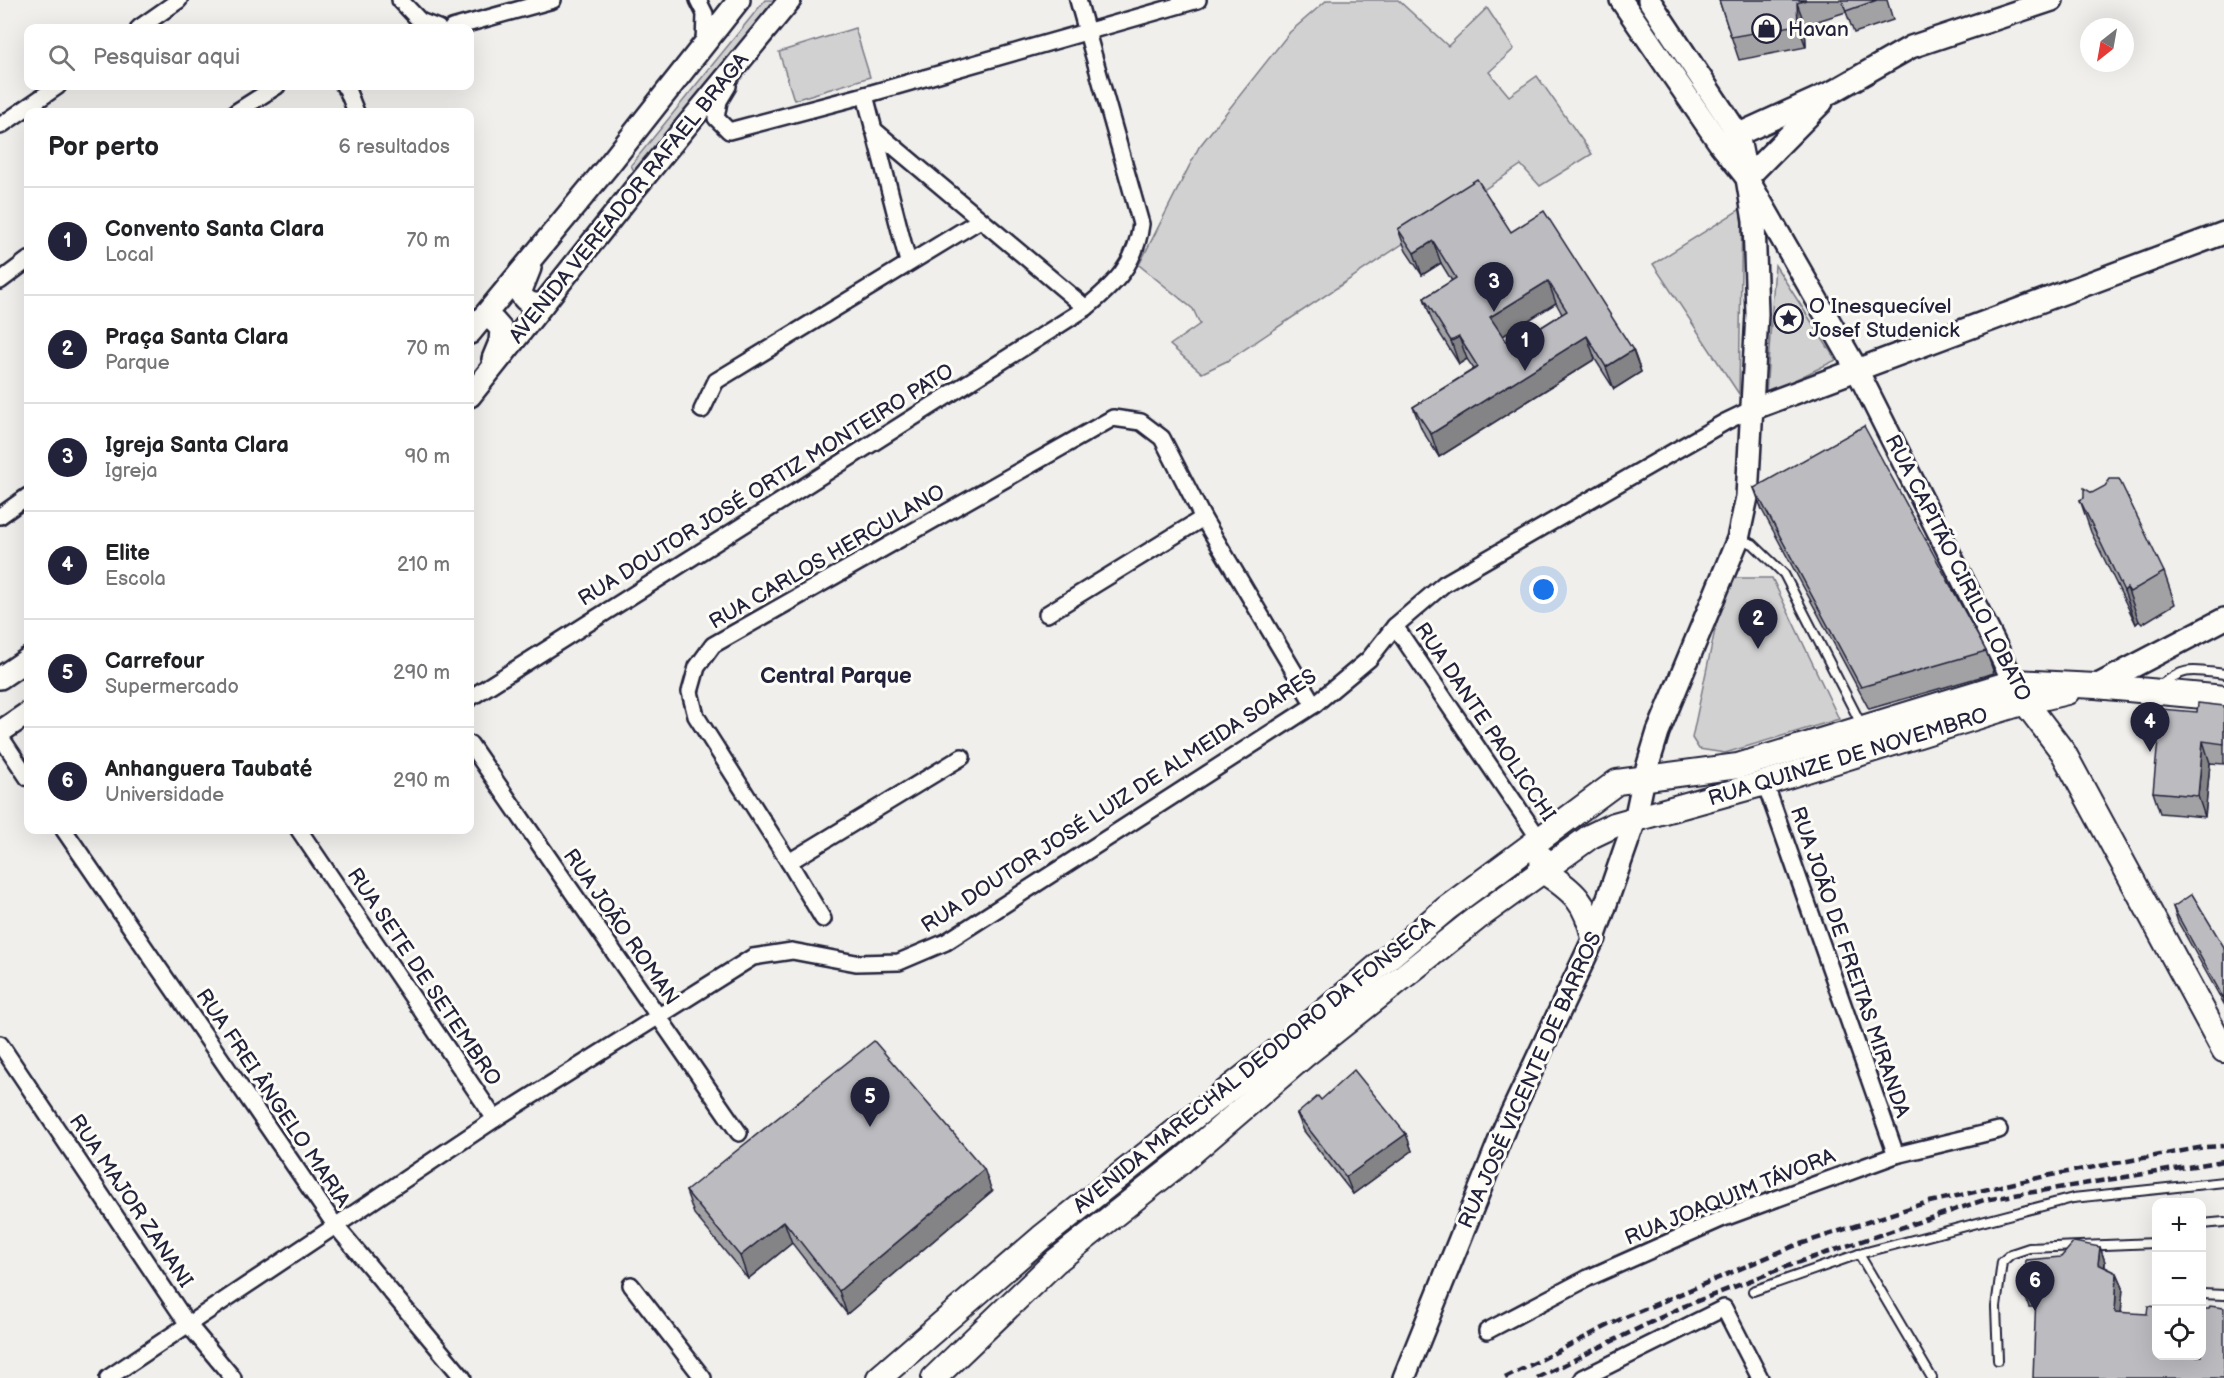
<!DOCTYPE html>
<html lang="pt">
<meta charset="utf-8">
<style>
:root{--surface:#fff;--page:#f6f6f6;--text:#202124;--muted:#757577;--line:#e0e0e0;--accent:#22223b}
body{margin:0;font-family:"Balsamiq Sans",sans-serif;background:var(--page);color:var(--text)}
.controls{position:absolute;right:18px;bottom:18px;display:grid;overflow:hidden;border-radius:12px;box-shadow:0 6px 24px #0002}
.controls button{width:54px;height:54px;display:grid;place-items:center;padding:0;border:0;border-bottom:2px solid var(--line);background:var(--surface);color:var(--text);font:30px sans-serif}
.compass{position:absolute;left:2080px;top:18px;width:54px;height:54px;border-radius:50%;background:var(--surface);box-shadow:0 6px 24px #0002;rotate:211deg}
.you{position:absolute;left:1544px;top:590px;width:21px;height:21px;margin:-15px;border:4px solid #fff;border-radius:50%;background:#1a73e8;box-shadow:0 0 0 9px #1a73e833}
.badge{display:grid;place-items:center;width:39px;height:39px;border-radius:50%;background:var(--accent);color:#fff;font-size:20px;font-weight:700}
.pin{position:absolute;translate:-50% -50px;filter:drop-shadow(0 2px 3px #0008)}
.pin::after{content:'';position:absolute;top:32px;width:21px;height:18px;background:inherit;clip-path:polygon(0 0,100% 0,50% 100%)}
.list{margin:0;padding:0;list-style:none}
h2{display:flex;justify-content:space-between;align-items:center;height:78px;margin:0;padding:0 24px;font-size:26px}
h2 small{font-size:20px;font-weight:400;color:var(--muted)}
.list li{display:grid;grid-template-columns:39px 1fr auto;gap:18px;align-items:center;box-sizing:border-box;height:108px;padding:0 24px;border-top:2px solid var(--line)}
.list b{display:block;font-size:22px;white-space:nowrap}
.list p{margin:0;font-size:20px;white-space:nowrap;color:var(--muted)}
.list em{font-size:20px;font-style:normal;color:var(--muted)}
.icon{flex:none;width:33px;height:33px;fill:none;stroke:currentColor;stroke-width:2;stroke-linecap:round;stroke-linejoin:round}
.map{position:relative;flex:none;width:2224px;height:1378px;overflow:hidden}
.search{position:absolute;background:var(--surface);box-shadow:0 6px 24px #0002;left:24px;top:24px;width:450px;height:66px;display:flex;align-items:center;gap:15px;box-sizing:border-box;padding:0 21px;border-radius:12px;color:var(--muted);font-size:22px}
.panel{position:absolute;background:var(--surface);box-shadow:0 6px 24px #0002;left:24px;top:108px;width:450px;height:726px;border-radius:12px}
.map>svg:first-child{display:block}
.green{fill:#d2d1d1;stroke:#7a7a86;stroke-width:1.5}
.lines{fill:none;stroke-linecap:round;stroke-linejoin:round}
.lane-casing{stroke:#22223b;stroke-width:12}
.street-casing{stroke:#22223b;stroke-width:20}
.secondary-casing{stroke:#22223b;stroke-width:26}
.primary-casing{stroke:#22223b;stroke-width:28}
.lane{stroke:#fdfcf7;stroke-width:8}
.street{stroke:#fdfcf7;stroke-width:15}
.secondary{stroke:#fdfcf7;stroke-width:21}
.primary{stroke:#fdfcf7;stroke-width:24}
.rail{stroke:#22223b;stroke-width:4.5;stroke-dasharray:9 4.5;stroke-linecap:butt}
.wall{fill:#a2a2a5;stroke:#22223b;stroke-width:1.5;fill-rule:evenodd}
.shaded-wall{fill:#848486;stroke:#22223b;stroke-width:1.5}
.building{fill:#bcbcc0;stroke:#22223b;stroke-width:1.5;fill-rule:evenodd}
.labels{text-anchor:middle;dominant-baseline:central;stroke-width:6;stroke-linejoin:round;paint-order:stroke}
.poi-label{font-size:21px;fill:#22223b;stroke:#fdfcf7;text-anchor:start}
.street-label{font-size:21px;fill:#22223b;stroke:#fdfcf7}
.neighbourhood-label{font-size:22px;font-weight:bold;fill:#22223b;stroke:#fdfcf7}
</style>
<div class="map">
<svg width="2224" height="1378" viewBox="0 0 2224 1378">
<rect width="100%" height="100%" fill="#f0efec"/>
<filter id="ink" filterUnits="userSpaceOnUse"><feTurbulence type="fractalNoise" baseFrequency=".0167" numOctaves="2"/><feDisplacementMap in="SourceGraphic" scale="12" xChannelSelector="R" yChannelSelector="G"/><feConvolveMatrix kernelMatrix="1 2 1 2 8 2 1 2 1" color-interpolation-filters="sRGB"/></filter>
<g filter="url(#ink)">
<g class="green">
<polygon points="765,0 779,0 635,173 631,165"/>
<polygon points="1327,0 1398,0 1448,46 1487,8 1514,49 1489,72 1509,96 1537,76 1592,154 1540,186 1521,165 1227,361 1202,373 1170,345 1200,324 1193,309 1139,265 1199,147 1290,32"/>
<polygon points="855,28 870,77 794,100 779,52"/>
<polygon points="1742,208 1739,394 1653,264"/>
<polygon points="1775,265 1836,360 1766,394"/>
<polygon points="1726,578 1772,578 1839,719 1725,753 1699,749 1692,738"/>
</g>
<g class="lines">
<defs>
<g id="lane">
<polyline points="1741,540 1753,544 1784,574 1861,724"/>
<path d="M2159 686C2187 666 2191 670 2224 674"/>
<polyline points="2202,1224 2224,1222"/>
<polyline points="1753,1291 1859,1254"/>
<polyline points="2202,1294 2224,1295"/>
<polyline points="1998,1360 1996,1307 2002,1262 2011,1254 2029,1248 2156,1243"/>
<polyline points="1932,1378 1859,1254 2073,1198 2224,1182"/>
</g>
<g id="street">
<polyline points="400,0 420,21 438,28"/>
<polyline points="698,0 705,14 704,44"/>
<polyline points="139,28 179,0"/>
<polyline points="452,28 553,0"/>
<polyline points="344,86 346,87 356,112"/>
<polyline points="728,86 719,101 716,118 729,131 865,95 1198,0"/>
<polyline points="865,95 908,262"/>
<polyline points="236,112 277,86"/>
<polyline points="0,126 58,86"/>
<polyline points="873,129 1086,308"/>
<polyline points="0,281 28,260"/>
<polyline points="702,410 716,381 980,220"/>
<polyline points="0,516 28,496"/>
<polyline points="1047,614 1203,518"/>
<polyline points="1395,626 1540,840"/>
<path d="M470 698 1086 308C1115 284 1136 264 1141 224L1078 0"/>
<polyline points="0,736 28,778"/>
<polyline points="470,744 739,1133"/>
<polyline points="1765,783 1896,1155"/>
<polyline points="64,830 335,1225 463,1378"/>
<polyline points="299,830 495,1119"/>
<polyline points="789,862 962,757"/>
<polyline points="823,919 789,862 696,716 690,692 697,667 713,645 1113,418 1141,422 1162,438 1203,518 1314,705"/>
<polyline points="0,1044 187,1323 233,1378"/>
<polyline points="631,1285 703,1378"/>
<polyline points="1487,1331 1588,1278 1721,1219 1896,1155 1999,1130"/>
<polyline points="108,1378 495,1119 753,957 792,951 856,963 899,962 946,942 1314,705 1369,659 1395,626 1444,584 1725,422 1752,409"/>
<polyline points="1583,1378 1724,1308 1760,1378"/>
</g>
<g id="secondary">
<polyline points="1621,0 1720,144 1747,178 1856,368 2014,682"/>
<polyline points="1726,140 1834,91 1911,47 2052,0"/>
<polyline points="1747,178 1822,102"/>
<path d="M530 268 520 293C526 303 532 305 543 304"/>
<polyline points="483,317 494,321 501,329 500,342 493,359"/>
<polyline points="470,333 608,166 739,0"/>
<polyline points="470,396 637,186 790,0"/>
<polyline points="1752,409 2224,233"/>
<polyline points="0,678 28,659"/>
<polyline points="2096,686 2224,619"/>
<polyline points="0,732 28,713"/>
<polyline points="1404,1378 1505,1127 1594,938 1635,820 1644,778 1658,732 1738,539 1747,497 1757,314 1754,221 1747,178 1738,134 1649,0"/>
</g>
<g id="primary">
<polyline points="2018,690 2025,702 2063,752 2224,1050"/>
<path d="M1542 858 1543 871C1574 891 1586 902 1594 938"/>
<polyline points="879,1378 1041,1238 1287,1043 1447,908 1617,782 1738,766 2014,682 2096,686 2224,698"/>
<polyline points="934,1378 1056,1261 1182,1161 1306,1054 1477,918 1591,836 1614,825 1765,783 2025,702 2067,692"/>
</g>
</defs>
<use href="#lane" class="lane-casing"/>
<use href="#street" class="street-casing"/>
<use href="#secondary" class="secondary-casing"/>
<use href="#primary" class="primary-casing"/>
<use href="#lane" class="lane"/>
<use href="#street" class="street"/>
<use href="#secondary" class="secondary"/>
<use href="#primary" class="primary"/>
<g class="rail">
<polyline points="1505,1378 1621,1319 1794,1246 1925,1203 2051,1175 2204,1147 2224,1146"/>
<polyline points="1537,1378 1682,1307 1793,1264 1984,1200 2224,1161"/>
</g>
</g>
<g class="wall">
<polygon points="1719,0 1887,0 1893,20 1854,33 1846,12 1805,25 1806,47 1739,60"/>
<path d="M1398 229 1511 232 1633 350 1641 372 1614 389 1595 359 1439 457 1422 430 1413 407 1474 369 1467 359 1459 364 1432 321 1424 298 1452 281 1441 263 1422 275 1406 251ZM1556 303 1562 314 1510 347 1503 336Z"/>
<polygon points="1754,488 1986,651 1994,673 1869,709 1762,510"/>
<polygon points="2084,498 2164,572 2175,604 2142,624 2139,621 2136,624 2091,532 2080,500"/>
<polygon points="2224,706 2224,764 2210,763 2205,817 2160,813 2153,792 2197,712"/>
<polygon points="2173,907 2224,947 2224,1004 2178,922"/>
<polygon points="1321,1100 1406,1134 1412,1151 1353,1194 1304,1131 1297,1114"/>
<polygon points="686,1191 992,1191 847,1314 792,1243 748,1279 694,1214"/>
<polygon points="2100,1247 2105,1262 2105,1267 2117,1273 2123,1287 2121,1313 2224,1378 2035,1307 2029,1307 2024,1292 2061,1257"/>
</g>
<g class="shaded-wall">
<polygon points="1797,3 1805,25 1806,47 1798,25"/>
<polygon points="1433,241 1441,263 1422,275 1414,253"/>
<polygon points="1548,281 1556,303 1498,339 1490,317"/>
<polygon points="1587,336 1595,359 1439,457 1431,434"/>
<polygon points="1459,337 1467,359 1459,364 1451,341"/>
<polygon points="1633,350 1641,372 1614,389 1606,367"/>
<polygon points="2127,588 2139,621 2136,624 2124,591"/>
<polygon points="2203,741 2210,763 2205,817 2198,796"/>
<polygon points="1406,1134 1412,1151 1353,1194 1346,1177"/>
<polygon points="984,1169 992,1191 847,1314 839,1291"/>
<polygon points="784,1221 792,1243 748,1279 740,1256"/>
<polygon points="2100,1247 2105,1262 2103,1278 2098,1264"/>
<polygon points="2117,1273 2123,1287 2120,1327 2115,1312"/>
</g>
<g class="building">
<polygon points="1719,0 1806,0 1797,3 1798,25 1731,37"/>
<polygon points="1842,0 1877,0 1846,11"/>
<path d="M1477 179 1511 232 1544 211 1633 350 1606 367 1587 336 1431 434 1413 407 1478 367 1459 337 1451 341 1424 298 1456 278 1433 241 1414 253 1398 229ZM1548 281 1567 311 1510 347 1490 317Z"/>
<polygon points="1864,426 1986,651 1861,687 1754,488"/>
<polygon points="2110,479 2119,479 2164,572 2130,592 2127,588 2124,591 2080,500 2084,498 2084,488 2092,493 2105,486"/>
<polygon points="2198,703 2224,706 2224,744 2203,741 2198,796 2153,792 2161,709 2197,712"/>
<polygon points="2192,894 2224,947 2224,999 2173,907"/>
<polygon points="874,1041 984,1169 839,1291 784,1221 740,1256 686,1191"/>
<polygon points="1354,1070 1406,1134 1346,1177 1297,1114 1318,1096 1321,1100"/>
<polygon points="2074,1242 2100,1247 2098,1264 2117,1273 2115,1312 2147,1314 2148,1306 2157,1307 2157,1356 2202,1356 2202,1309 2209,1309 2210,1306 2224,1308 2224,1378 2033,1378 2036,1294 2024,1292 2026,1260 2061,1257"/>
</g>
</g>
<defs>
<symbol id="shop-ring" viewBox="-11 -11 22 22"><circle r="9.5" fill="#fdfcf7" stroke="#22223b" stroke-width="1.5"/><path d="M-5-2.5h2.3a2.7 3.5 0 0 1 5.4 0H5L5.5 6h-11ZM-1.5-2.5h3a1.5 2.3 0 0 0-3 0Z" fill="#22223b"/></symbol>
<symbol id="sight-ring" viewBox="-11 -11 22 22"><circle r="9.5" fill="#fdfcf7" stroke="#22223b" stroke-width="1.5"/><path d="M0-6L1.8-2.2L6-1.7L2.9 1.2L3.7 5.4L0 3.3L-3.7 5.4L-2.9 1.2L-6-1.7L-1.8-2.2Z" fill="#22223b"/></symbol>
</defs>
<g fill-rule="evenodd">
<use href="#shop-ring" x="1750" y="12" width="33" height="33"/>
<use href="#sight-ring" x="1772" y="302" width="33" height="33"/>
</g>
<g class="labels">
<g class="poi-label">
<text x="1788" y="29">Havan</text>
<text x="1809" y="306">O Inesquecível<tspan x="1809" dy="24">Josef Studenick</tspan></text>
</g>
<g class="street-label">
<text transform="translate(629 198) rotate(-51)">AVENIDA VEREADOR RAFAEL BRAGA</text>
<text transform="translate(766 485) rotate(-32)">RUA DOUTOR JOSÉ ORTIZ MONTEIRO PATO</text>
<text transform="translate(827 557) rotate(-30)">RUA CARLOS HERCULANO</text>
<text transform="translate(1958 568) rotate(63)">RUA CAPITÃO CIRILO LOBATO</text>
<text transform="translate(1485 722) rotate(56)">RUA DANTE PAOLICCHI</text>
<text transform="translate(1848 757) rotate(-17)">RUA QUINZE DE NOVEMBRO</text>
<text transform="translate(1119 801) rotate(-33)">RUA DOUTOR JOSÉ LUIZ DE ALMEIDA SOARES</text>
<text transform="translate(621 927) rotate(55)">RUA JOÃO ROMAN</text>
<text transform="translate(1850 962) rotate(71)">RUA JOÃO DE FREITAS MIRANDA</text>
<text transform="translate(424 977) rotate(56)">RUA SETE DE SETEMBRO</text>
<text transform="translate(1254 1065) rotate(-39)">AVENIDA MARECHAL DEODORO DA FONSECA</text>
<text transform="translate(1530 1080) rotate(-66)">RUA JOSÉ VICENTE DE BARROS</text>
<text transform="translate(273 1098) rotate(56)">RUA FREI ÂNGELO MARIA</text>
<text transform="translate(1730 1197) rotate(-22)">RUA JOAQUIM TÁVORA</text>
<text transform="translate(131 1201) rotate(56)">RUA MAJOR ZANANI</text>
</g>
<g class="neighbourhood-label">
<text x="836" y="676">Central Parque</text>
</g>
</g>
</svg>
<div class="controls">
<button>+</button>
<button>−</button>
<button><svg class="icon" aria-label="locate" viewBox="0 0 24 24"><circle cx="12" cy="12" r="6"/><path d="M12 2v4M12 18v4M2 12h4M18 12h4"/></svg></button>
</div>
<svg class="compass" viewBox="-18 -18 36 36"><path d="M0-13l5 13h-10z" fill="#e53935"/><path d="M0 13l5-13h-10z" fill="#757577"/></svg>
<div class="you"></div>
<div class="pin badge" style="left:1525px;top:371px">1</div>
<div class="pin badge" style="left:1758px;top:649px">2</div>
<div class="pin badge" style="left:1494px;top:312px">3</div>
<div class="pin badge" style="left:2150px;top:752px">4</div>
<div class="pin badge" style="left:870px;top:1127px">5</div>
<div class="pin badge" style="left:2035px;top:1311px">6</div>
<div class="search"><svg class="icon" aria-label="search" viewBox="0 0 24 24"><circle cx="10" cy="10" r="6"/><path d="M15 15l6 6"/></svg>Pesquisar aqui</div>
<section class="panel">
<h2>Por perto<small>6 resultados</small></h2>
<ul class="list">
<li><span class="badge">1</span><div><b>Convento Santa Clara</b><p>Local</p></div><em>70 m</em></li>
<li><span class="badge">2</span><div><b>Praça Santa Clara</b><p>Parque</p></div><em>70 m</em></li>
<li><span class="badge">3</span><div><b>Igreja Santa Clara</b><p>Igreja</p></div><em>90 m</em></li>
<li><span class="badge">4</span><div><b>Elite</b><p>Escola</p></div><em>210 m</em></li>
<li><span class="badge">5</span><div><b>Carrefour</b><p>Supermercado</p></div><em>290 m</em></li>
<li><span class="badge">6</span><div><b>Anhanguera Taubaté</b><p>Universidade</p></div><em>290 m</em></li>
</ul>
</section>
</div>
